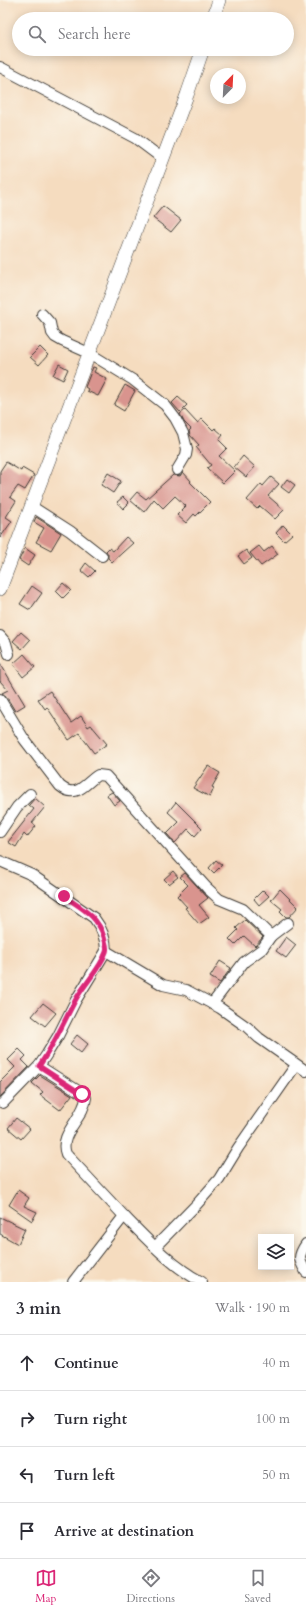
<!DOCTYPE html>
<meta charset="utf-8">
<style>
:root{--surface:#fff;--page:#f7f7f7;--text:#2b2b33;--muted:#7c7c81;--line:#e1e1e2;--accent:#db2777}
body{margin:0;font-family:Cardo,serif;background:var(--page);color:var(--text)}
.controls{position:absolute;right:12px;bottom:12px;display:grid;overflow:hidden;border-radius:0px;box-shadow:0 2px 10px #0003}
.controls button{width:36px;height:36px;display:grid;place-items:center;padding:0;border:0;border-bottom:1px solid var(--line);background:var(--surface);color:var(--text);font:20px sans-serif}
.compass{position:absolute;left:210px;top:68px;width:36px;height:36px;border-radius:50%;background:var(--surface);box-shadow:0 2px 10px #0003;rotate:24deg}
.stop{position:absolute;width:12px;height:12px;margin:-9px;border:3px solid #db2777;border-radius:50%;background:#fff}
.stop.end{background:#db2777;border-color:#fff;box-shadow:0 1px 4px #0008}
.list{margin:0;padding:0;list-style:none}
h2{display:flex;justify-content:space-between;align-items:center;height:52px;margin:0;padding:0 16px;font-size:17px}
h2 small{font-size:13px;font-weight:400;color:var(--muted)}
.list li{display:grid;grid-template-columns:26px 1fr auto;gap:12px;align-items:center;box-sizing:border-box;height:56px;padding:0 16px;border-top:1px solid var(--line)}
.list b{display:block;font-size:15px;white-space:nowrap}
.list em{font-size:13px;font-style:normal;color:var(--muted)}
.icon{flex:none;width:22px;height:22px;fill:none;stroke:currentColor;stroke-width:2;stroke-linecap:round;stroke-linejoin:round}
.map{position:relative;flex:none;width:306px;height:1282px;overflow:hidden}
.search{position:absolute;background:var(--surface);box-shadow:0 2px 10px #0003;left:12px;right:12px;top:12px;height:44px;display:flex;align-items:center;gap:10px;box-sizing:border-box;padding:0 14px;border-radius:22px;color:var(--muted);font-size:15px}
.sheet{height:276px;background:var(--surface)}
nav{display:flex;justify-content:space-around;align-items:center;box-sizing:border-box;height:56px;border-top:1px solid var(--line);background:var(--surface);font-size:11px;color:var(--muted)}
nav a{display:grid;justify-items:center;gap:2px}
nav .on{color:var(--accent)}
.map>svg:first-child{display:block}
.building{fill:#d9948e}
.lines{fill:none;stroke-linecap:round;stroke-linejoin:round}
.minor-casing{stroke:#3d3934;stroke-width:12}
.major-casing{stroke:#3d3934;stroke-width:14}
.minor{stroke:#fff;stroke-width:10}
.major{stroke:#fff;stroke-width:13}
.route{stroke:#db2777;stroke-width:5}
</style>
<div class="map">
<svg width="306" height="1282" viewBox="0 0 306 1282">
<rect width="100%" height="100%" fill="#fbf7ec"/>
<filter id="ink" filterUnits="userSpaceOnUse"><feTurbulence type="fractalNoise" baseFrequency=".025" numOctaves="2"/><feDisplacementMap in="SourceGraphic" scale="8" xChannelSelector="R" yChannelSelector="G"/><feConvolveMatrix kernelMatrix="1 2 1 2 8 2 1 2 1" color-interpolation-filters="sRGB"/></filter>
<filter id="wash" filterUnits="userSpaceOnUse"><feTurbulence type="fractalNoise" baseFrequency=".012" numOctaves="4" result="noise"/><feDisplacementMap in="SourceGraphic" scale="16" xChannelSelector="R" yChannelSelector="G"/><feGaussianBlur stdDeviation="0.9" result="paint"/><feColorMatrix in="noise" values="0 0 0 0 0 0 0 0 0 0 0 0 0 0 0 0 0 1.4 0 .05"/><feComposite in="paint" operator="in"/></filter>
<g filter="url(#wash)">
<rect width="100%" height="100%" fill="#f5dcbf"/>
<g id="blocks">
<g class="building">
<polygon points="163,206 181,220 171,232 153,218"/>
<polygon points="40,347 48,355 39,365 30,357"/>
<polygon points="59,364 68,369 63,380 53,375"/>
<polygon points="93,367 96,368 94,372 107,379 98,396 87,391 88,389 85,387"/>
<polygon points="125,385 135,391 124,411 114,405"/>
<polygon points="178,397 187,405 180,412 172,403"/>
<polygon points="185,410 197,423 202,419 213,430 215,428 223,435 219,440 227,448 219,456 235,471 223,483 207,468 211,465 196,447 199,445 190,435 189,431 191,429 184,422 180,414"/>
<polygon points="243,456 255,467 246,477 234,467"/>
<polygon points="6,462 21,471 22,468 34,475 25,490 18,486 10,497 16,501 6,517 12,521 0,538 0,471"/>
<polygon points="183,472 191,481 190,482 210,502 196,516 194,514 186,523 177,515 186,506 175,496 163,508 154,499 144,512 130,500 137,492 146,499 173,475 180,476"/>
<polygon points="108,473 121,481 113,493 101,485"/>
<polygon points="271,477 279,484 268,496 284,510 275,519 260,506 257,509 247,500 261,484 263,486"/>
<polygon points="287,479 295,485 289,493 281,487"/>
<polygon points="123,497 129,503 123,509 117,502"/>
<polygon points="36,517 61,533 51,550 36,542 44,528 34,522"/>
<polygon points="283,525 292,534 284,541 276,533"/>
<polygon points="126,537 133,543 112,562 108,558 108,554 106,551 109,548 113,551"/>
<polygon points="259,546 264,552 272,546 278,554 261,566 250,553"/>
<polygon points="25,548 35,555 28,566 19,560"/>
<polygon points="246,550 252,558 244,564 238,556"/>
<polygon points="86,563 95,571 89,577 81,570"/>
<polygon points="63,583 71,590 63,598 56,591"/>
<polygon points="32,586 42,593 30,610 20,604"/>
<polygon points="21,632 30,640 22,649 13,641"/>
<polygon points="24,654 35,667 23,677 13,664"/>
<polygon points="0,663 25,705 15,711 6,696 2,693 8,690 0,681"/>
<polygon points="50,691 71,723 81,716 88,727 91,725 107,744 94,753 79,733 69,740 47,707 45,709 38,699"/>
<polygon points="208,766 220,773 212,787 214,788 210,797 193,788"/>
<polygon points="112,792 120,801 114,805 107,795"/>
<polygon points="35,798 45,807 32,823 36,826 27,837 24,834 16,847 8,842 34,809 29,805"/>
<polygon points="176,802 202,828 195,836 188,829 175,843 167,834 179,822 168,812"/>
<polygon points="216,860 222,865 214,873 209,868"/>
<polygon points="173,871 178,877 169,884 164,879"/>
<polygon points="185,873 208,898 199,905 209,917 199,924 185,908 187,907 177,896 188,885 180,877"/>
<polygon points="280,889 298,907 289,917 286,917 280,911 282,909 271,900"/>
<polygon points="263,890 269,896 259,905 254,899"/>
<polygon points="245,920 263,937 255,946 244,936 235,945 229,939 238,930 236,928"/>
<polygon points="286,937 296,945 286,958 276,951"/>
<polygon points="220,961 231,968 220,983 210,977"/>
<polygon points="43,1003 56,1013 45,1026 32,1016"/>
<polygon points="77,1035 88,1044 81,1053 70,1044"/>
<polygon points="19,1049 26,1056 22,1060 29,1067 0,1097 0,1082 15,1067 8,1060"/>
<polygon points="40,1075 72,1095 60,1110 40,1095 43,1092 32,1083"/>
<polygon points="16,1118 30,1129 21,1139 8,1128"/>
<polygon points="18,1190 29,1198 24,1206 37,1212 32,1221 9,1205"/>
<polygon points="0,1217 25,1229 18,1244 0,1234"/>
</g>
</g>
</g>
<g filter="url(#ink)">
<use href="#blocks" fill-opacity="0" stroke="#3d3934" stroke-width="1"/>
<g class="lines">
<defs>
<g id="minor">
<polyline points="0,67 135,138 163,159"/>
<polyline points="42,314 50,323 52,333 55,337 62,341 89,353 133,380 165,405 175,418 183,433 187,449 186,455 177,470"/>
<polyline points="31,506 70,531 102,556"/>
<polyline points="0,636 6,643 9,654"/>
<path d="M0 699 24 739 60 786C77 800 85 783 98 775L106 776 207 888 219 899 243 909 271 936 262 949 244 962 212 1004"/>
<polyline points="0,832 17,807 30,794"/>
<path d="M0 861 32 875 94 918C101 927 106 939 106 951L76 1000 58 1036 47 1054 39 1066 3 1103"/>
<polyline points="271,936 288,923"/>
<polyline points="106,951 163,985 186,990 220,1008 247,1027 259,1038 306,1071"/>
<path d="M39 1066 83 1094 86 1098C84 1118 58 1134 66 1154L124 1216 73 1282"/>
<path d="M124 1216C147 1239 172 1267 202 1282"/>
<path d="M306 1244C297 1257 299 1260 306 1272"/>
<polyline points="155,1247 197,1204 219,1179 238,1148 296,1065"/>
</g>
<g id="major">
<polyline points="213,19 219,0"/>
<polyline points="0,589 187,95 203,49"/>
</g>
</defs>
<use href="#minor" class="minor-casing"/>
<use href="#major" class="major-casing"/>
<use href="#minor" class="minor"/>
<use href="#major" class="major"/>
</g>
</g>
<g class="lines" filter="url(#ink)">
<path class="route" d="M64 896C82 909 97 915 104 937 105 942 108 947 106 952 100 969 85 983 76 999 64 1021 54 1045 39 1066L82 1094"/>
</g>
</svg>
<div class="controls">
<button><svg class="icon" aria-label="layers" viewBox="0 0 24 24"><path d="M12 4l9 5-9 5-9-5zM3 14l9 5 9-5"/></svg></button>
</div>
<svg class="compass" viewBox="-18 -18 36 36"><path d="M0-13l5 13h-10z" fill="#e53935"/><path d="M0 13l5-13h-10z" fill="#7c7c81"/></svg>
<div class="stop" style="left:82px;top:1094px"></div>
<div class="stop end" style="left:64px;top:896px"></div>
<div class="search"><svg class="icon" aria-label="search" viewBox="0 0 24 24"><circle cx="10" cy="10" r="6"/><path d="M15 15l6 6"/></svg>Search here</div>
</div>
<section class="sheet">
<h2>3 min<small>Walk · 190 m</small></h2>
<ul class="list">
<li><svg class="icon" aria-label="ahead" viewBox="0 0 24 24"><path d="M12 20V5M6 11l6-6 6 6"/></svg><div><b>Continue</b></div><em>40 m</em></li>
<li><svg class="icon" aria-label="right" viewBox="0 0 24 24"><path d="M7 20v-9h11M14 6l5 5-5 5"/></svg><div><b>Turn right</b></div><em>100 m</em></li>
<li><svg class="icon" aria-label="left" viewBox="0 0 24 24"><path d="M17 20v-9H6M10 6l-5 5 5 5"/></svg><div><b>Turn left</b></div><em>50 m</em></li>
<li><svg class="icon" aria-label="arrive" viewBox="0 0 24 24"><path d="M6 21V4h12l-3 4 3 4H6"/></svg><div><b>Arrive at destination</b></div></li>
</ul>
</section>
<nav>
<a class="on"><svg class="icon" aria-label="map" viewBox="0 0 24 24"><path d="M3 6l6-2 6 2 6-2v14l-6 2-6-2-6 2zM9 4v14M15 6v14"/></svg>Map</a>
<a><svg class="icon" aria-label="directions" viewBox="0 0 24 24"><path d="M12 3l9 9-9 9-9-9zM9 14v-3h6M13 9l2 2-2 2"/></svg>Directions</a>
<a><svg class="icon" aria-label="saved" viewBox="0 0 24 24"><path d="M7 4h10v16l-5-4-5 4z"/></svg>Saved</a>
</nav>
